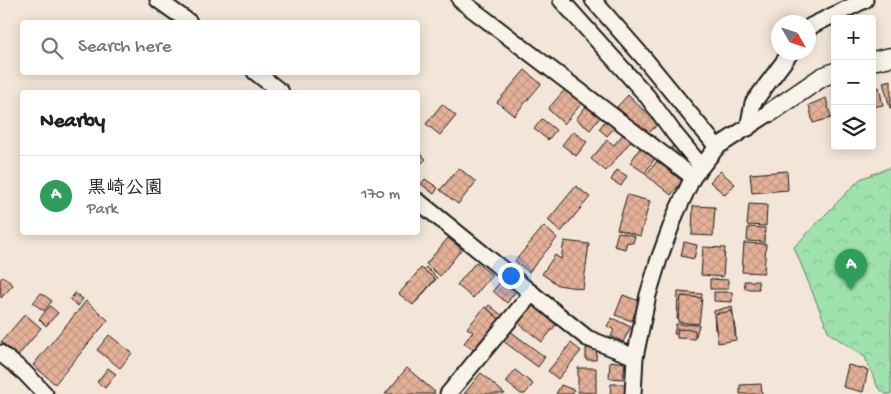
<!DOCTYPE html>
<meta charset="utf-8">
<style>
:root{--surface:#fff;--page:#f2f2f2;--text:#222;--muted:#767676;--line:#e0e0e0;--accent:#db2777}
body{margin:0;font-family:"Gochi Hand","Klee One",sans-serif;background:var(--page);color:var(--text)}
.controls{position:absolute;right:15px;top:15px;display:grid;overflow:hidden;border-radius:5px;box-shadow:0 2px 12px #0003}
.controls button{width:45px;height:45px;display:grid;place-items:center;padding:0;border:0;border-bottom:1px solid var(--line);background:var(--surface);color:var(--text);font:25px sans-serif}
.compass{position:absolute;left:771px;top:15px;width:45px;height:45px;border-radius:50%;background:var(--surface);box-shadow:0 2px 12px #0003;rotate:129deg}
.you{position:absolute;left:510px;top:275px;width:18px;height:18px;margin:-12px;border:4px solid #fff;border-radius:50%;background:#1a73e8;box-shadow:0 0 0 8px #1a73e833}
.badge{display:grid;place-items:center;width:32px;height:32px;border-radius:50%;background:var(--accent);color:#fff;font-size:16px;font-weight:700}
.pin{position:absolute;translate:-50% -41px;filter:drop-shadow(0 1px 2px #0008)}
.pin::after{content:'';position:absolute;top:26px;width:18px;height:15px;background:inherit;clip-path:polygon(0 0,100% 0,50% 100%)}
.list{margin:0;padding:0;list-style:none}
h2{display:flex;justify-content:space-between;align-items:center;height:65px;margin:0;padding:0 20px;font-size:21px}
h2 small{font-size:16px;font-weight:400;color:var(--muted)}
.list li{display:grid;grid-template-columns:32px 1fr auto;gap:15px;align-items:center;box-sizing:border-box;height:80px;padding:0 20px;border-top:1px solid var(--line)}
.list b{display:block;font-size:19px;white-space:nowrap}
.list p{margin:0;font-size:16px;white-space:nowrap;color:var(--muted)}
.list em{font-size:16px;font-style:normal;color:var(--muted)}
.icon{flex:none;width:28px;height:28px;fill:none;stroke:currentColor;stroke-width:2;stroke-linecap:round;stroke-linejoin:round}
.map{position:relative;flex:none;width:891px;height:394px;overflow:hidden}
.search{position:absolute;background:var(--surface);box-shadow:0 2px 12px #0003;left:20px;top:20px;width:400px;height:55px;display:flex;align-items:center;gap:12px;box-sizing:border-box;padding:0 18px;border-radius:5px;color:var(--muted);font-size:19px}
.panel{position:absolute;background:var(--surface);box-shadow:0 2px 12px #0003;left:20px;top:90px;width:400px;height:145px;border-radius:5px}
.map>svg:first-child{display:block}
.park{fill:url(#park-crowns);stroke:#5e7f64}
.building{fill:url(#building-cross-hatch);stroke:#1c1c1c}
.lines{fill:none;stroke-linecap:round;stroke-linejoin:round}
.minor-casing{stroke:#1c1c1c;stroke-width:19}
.tertiary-casing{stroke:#1c1c1c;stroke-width:21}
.minor{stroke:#f7f3e8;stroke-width:15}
.tertiary{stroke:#f7f3e8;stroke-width:18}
</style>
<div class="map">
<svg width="891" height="394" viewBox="0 0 891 394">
<defs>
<pattern id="park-crowns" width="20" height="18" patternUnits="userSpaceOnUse" patternTransform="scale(1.25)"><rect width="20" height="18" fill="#9fe2ad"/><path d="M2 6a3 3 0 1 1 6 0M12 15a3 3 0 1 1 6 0" fill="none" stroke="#88c194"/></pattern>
<pattern id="building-cross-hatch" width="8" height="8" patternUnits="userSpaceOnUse" patternTransform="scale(1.25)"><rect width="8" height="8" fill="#e4b098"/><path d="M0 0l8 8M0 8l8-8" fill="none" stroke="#c39782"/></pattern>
</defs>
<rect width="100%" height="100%" fill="#f3e6d8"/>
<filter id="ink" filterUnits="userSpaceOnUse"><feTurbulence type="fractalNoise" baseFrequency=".02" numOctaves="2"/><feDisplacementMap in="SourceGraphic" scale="10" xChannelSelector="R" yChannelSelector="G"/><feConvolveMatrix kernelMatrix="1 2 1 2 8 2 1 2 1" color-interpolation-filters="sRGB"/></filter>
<g filter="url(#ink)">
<polygon class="park" points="891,167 891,394 886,394 878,388 865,357 829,333 794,247 860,179"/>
<g class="building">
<polygon points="525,70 541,84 514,116 497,102"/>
<polygon points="891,80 891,108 890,108 883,82"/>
<polygon points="567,87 583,102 564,124 548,109"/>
<polygon points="879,87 883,105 872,107 872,88"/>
<polygon points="628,95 658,124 647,135 617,107"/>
<polygon points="826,98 831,118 813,123 809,105"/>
<polygon points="442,104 456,116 440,135 426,124"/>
<polygon points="587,105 601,116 590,130 576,119"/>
<polygon points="608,117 617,125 607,136 599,129"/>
<polygon points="542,119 556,130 548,140 534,129"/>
<polygon points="573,131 587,142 576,156 562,145"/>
<polygon points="624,133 632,140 606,171 591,159 607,140 614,145"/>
<polygon points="674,144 684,151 677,160 668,153"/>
<polygon points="642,145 657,155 645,173 630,163"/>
<polygon points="419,153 426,159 418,167 418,155"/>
<polygon points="657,161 682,181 671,195 646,175"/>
<polygon points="459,168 476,182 458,204 440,190"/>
<polygon points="617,170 627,176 621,186 611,180"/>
<polygon points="720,171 735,184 725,195 710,182"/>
<polygon points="787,171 788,190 752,193 750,174"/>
<polygon points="425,179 438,188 434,194 421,184"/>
<polygon points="576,186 590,197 561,232 548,220"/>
<polygon points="627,195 650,201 640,236 617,229"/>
<polygon points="749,204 767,205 766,226 747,225"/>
<polygon points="693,206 715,207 713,236 692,235"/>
<polygon points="544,226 557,238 529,272 515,261"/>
<polygon points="748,227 765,228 764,242 747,241"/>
<polygon points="618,232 635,236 633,243 627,242 625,249 614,246"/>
<polygon points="448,238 462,249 440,276 426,264"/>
<polygon points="564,241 589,244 583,289 558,285 542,274 555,255 561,259"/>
<polygon points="684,242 697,245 694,259 681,256"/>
<polygon points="744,243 766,244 764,273 742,272"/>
<polygon points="703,247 725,248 723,277 701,275"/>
<polygon points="476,262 492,275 473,298 457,285"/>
<polygon points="426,267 437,278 416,302 402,294 407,283 414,284"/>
<polygon points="421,268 435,279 413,305 399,294"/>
<polygon points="3,276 13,285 1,298 0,280"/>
<polygon points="504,277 518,288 507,303 493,291"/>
<polygon points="710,279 728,280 728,289 710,289"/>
<polygon points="744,281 758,281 759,289 745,289"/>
<polygon points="678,292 702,294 699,321 677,319"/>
<polygon points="714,292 732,292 732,302 714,301"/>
<polygon points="41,293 52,301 44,311 33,303"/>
<polygon points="75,293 83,299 78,306 70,300"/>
<polygon points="623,295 639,301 632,321 615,315"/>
<polygon points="681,296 702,298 699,324 678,322"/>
<polygon points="535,300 560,320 542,342 517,322"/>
<polygon points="86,301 108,320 55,384 33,365"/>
<polygon points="489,305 504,317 480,349 467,339 477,327 474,323"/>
<polygon points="50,306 58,313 46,326 39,319"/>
<polygon points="732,306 736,336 725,340 724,329 715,330 714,311"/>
<polygon points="485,307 503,322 477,353 464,343 473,332 467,328"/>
<polygon points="732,311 736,340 718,343 714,314"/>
<polygon points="25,314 41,328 18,356 1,342"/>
<polygon points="612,318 631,327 623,342 611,336 614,330 607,326"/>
<polygon points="676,324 699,325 696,336 674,334"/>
<polygon points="506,328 545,357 538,367 499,338"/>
<polygon points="677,329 695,330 695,339 677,338"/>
<polygon points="109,335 132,353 120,368 97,350"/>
<polygon points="571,343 581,351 558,379 548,371"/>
<polygon points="586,348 597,348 596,360 586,360"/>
<polygon points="610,361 625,363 623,379 609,378"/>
<polygon points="848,365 868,370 863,392 843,387"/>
<polygon points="108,368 116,374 105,388 97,382"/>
<polygon points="407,368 435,392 434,394 385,394"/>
<polygon points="578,368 596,368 596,393 578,392"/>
<polygon points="515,370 533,384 525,394 521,394 506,382"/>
<polygon points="481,373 505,394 464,394"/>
<polygon points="611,384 626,384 625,394 610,394"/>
<polygon points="761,384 762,394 740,394 740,385"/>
<polygon points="561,385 574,390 572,394 556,394"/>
</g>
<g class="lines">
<defs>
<g id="minor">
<polyline points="158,0 189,22"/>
<polyline points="460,0 693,177"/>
<polyline points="561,0 647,96 674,133 701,166"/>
<polyline points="593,0 644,58 717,147"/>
<polyline points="808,30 811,26 865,0"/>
<polyline points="255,72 281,92"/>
<polyline points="748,128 753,103 791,52"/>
<polyline points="418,201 587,338 635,357"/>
<polyline points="0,353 24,372 45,394"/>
<polyline points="448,394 532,293"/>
<polyline points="633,394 635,357 648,295 659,259 676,213 693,177 717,147 771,112"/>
</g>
<g id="tertiary">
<polyline points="872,61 891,57"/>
<polyline points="771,112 822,77 835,72"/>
</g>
</defs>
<use href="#minor" class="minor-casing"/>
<use href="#tertiary" class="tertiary-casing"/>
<use href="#minor" class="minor"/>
<use href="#tertiary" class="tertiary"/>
</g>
</g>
</svg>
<div class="controls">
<button>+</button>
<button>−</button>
<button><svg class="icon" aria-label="layers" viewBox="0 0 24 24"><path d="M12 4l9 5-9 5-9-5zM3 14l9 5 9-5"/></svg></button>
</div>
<svg class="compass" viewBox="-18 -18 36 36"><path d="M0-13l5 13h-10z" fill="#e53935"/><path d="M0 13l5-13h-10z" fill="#767676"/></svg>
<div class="you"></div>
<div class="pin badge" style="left:851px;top:290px;background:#2e9e5b">A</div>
<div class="search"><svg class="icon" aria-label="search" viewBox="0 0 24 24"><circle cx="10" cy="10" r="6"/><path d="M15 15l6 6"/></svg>Search here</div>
<section class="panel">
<h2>Nearby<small></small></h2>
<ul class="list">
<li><span class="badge" style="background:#2e9e5b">A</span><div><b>黒崎公園</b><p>Park</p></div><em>170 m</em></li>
</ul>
</section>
</div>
